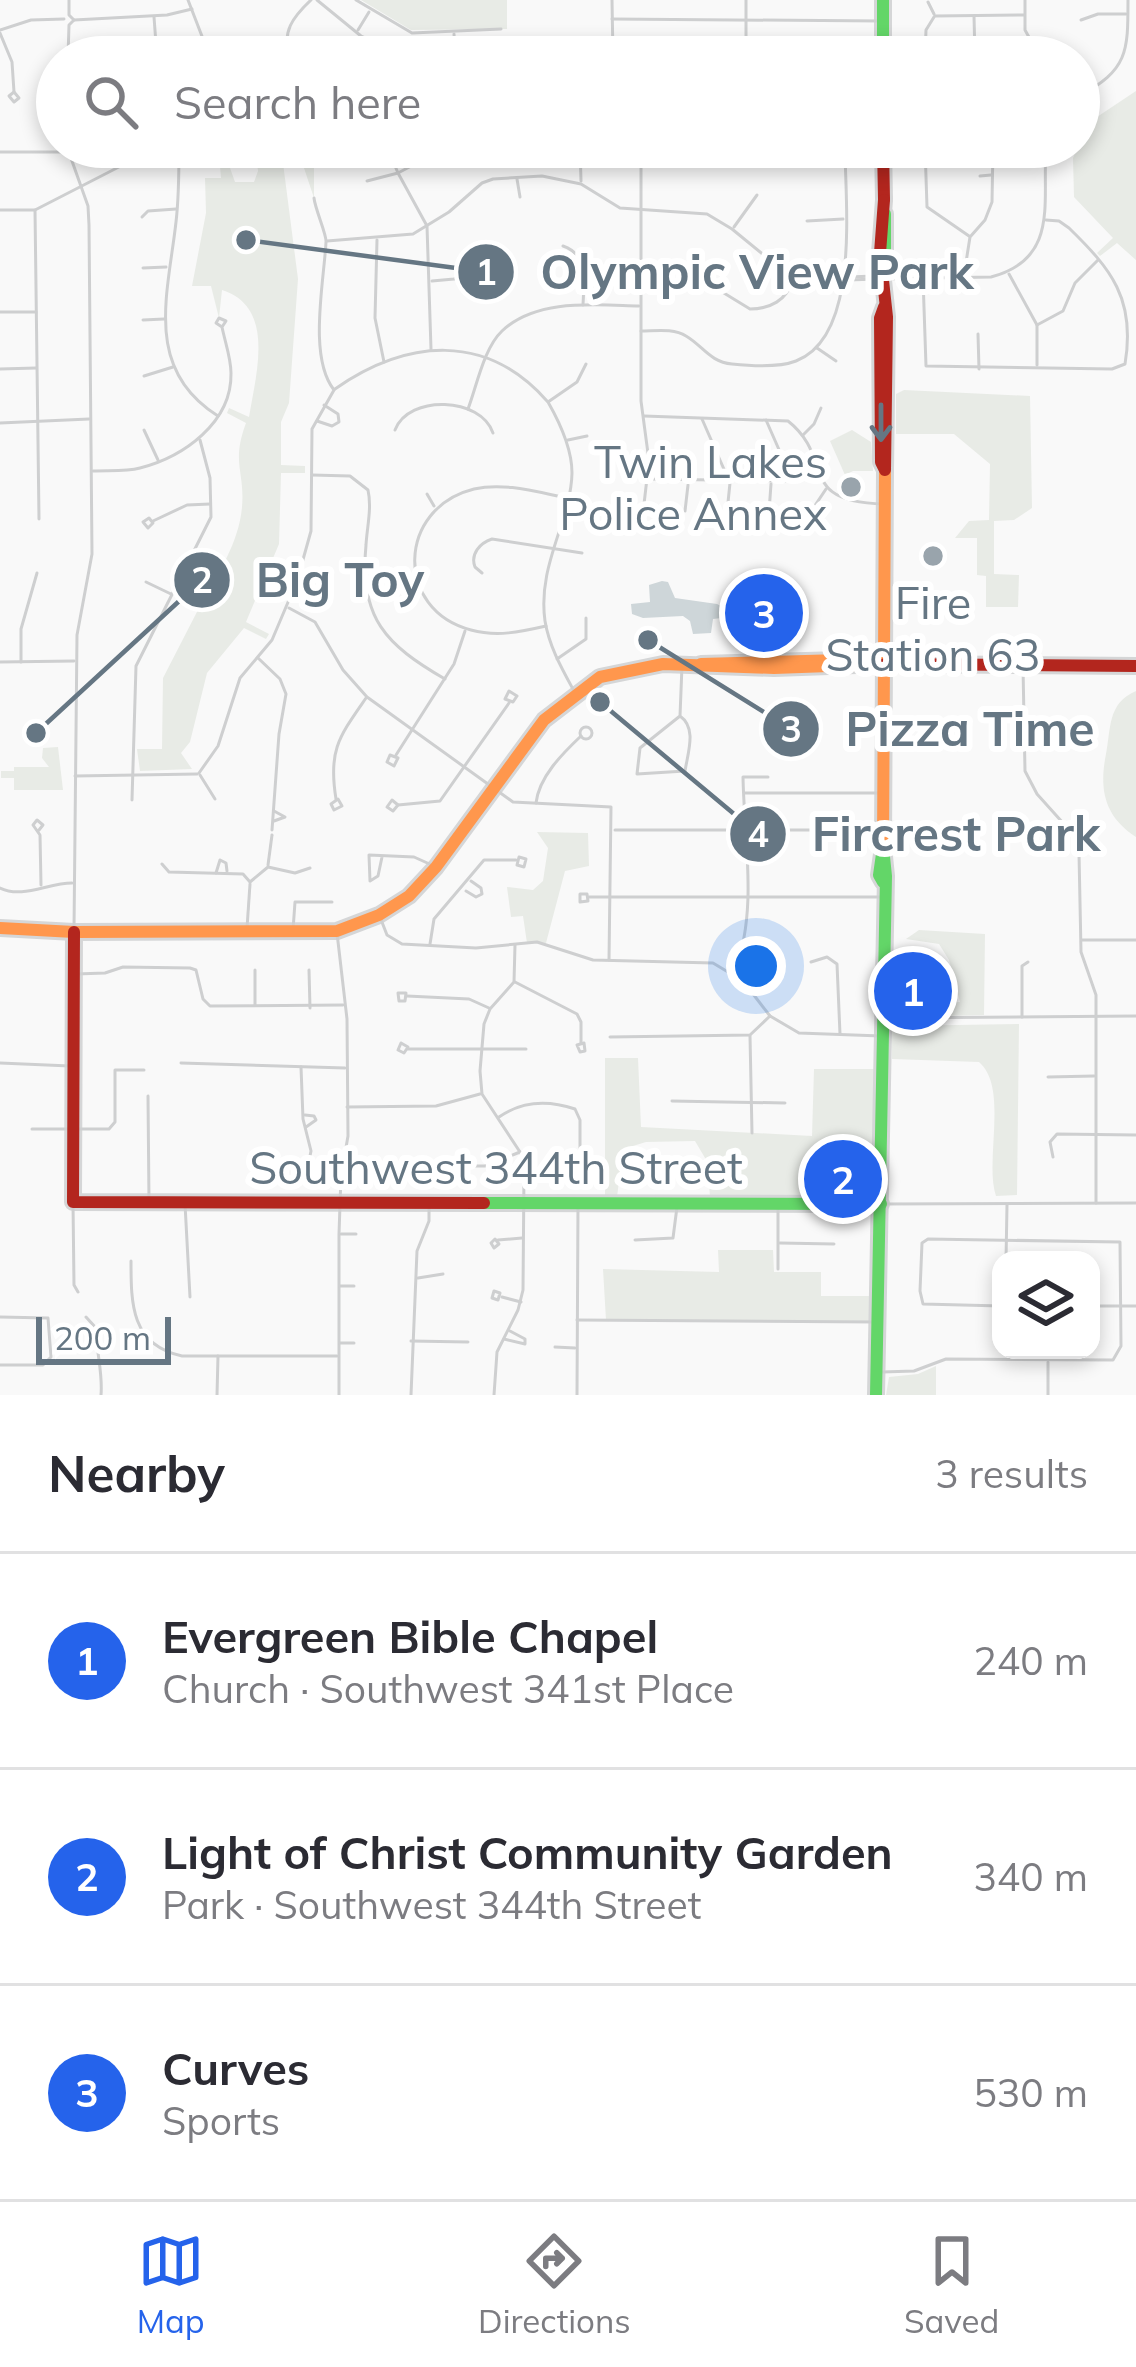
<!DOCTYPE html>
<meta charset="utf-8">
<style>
:root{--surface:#fff;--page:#f2f2f3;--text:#2b2b33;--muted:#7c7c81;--line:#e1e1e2;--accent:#2563eb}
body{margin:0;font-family:Mulish,sans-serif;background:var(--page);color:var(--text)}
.controls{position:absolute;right:36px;bottom:36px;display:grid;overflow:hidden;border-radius:24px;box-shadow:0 6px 18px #0003}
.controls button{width:108px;height:108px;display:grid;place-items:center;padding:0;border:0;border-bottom:3px solid var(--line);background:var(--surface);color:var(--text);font:60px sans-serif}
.scale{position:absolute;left:36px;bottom:30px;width:135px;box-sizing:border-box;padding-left:12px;border:6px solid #657683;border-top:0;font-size:33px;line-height:42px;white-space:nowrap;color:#657683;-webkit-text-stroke:9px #fff;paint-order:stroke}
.you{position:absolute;left:756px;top:966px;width:42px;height:42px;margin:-30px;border:9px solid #fff;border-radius:50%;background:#1a73e8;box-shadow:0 0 0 18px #1a73e833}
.badge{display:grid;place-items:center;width:78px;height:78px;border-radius:50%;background:var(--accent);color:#fff;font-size:39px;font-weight:700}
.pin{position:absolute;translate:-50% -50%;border:6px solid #fff;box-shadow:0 3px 12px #0006}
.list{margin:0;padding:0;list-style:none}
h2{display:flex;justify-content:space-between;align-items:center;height:156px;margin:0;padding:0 48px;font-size:51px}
h2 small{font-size:39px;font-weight:400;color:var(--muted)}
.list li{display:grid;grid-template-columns:78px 1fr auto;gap:36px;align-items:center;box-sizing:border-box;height:216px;padding:0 48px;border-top:3px solid var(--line)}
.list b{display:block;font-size:45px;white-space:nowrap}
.list p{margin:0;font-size:39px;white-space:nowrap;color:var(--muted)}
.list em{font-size:39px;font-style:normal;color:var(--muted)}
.icon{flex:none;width:66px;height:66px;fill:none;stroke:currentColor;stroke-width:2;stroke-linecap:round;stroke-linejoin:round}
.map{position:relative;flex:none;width:1136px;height:1395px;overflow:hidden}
.search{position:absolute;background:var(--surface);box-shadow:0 6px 18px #0003;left:36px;right:36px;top:36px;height:132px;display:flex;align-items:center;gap:30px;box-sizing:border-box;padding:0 42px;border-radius:66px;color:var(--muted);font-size:45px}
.sheet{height:804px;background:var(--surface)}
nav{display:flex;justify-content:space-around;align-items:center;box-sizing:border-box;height:168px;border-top:3px solid var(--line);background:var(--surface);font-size:33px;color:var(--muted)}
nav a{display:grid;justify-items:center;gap:6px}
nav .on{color:var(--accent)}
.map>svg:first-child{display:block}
.green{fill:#e8ebe6}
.water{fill:#ced6d9}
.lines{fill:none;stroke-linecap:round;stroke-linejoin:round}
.fast-casing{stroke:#d5d6d7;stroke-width:18}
.slow-casing{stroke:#d5d6d7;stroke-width:18}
.jam-casing{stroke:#d5d6d7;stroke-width:18}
.street{stroke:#cecfd0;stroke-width:3}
.fast{stroke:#63d668;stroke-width:12}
.slow{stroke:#ff974d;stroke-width:12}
.jam{stroke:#b3261e;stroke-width:12}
.oneway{stroke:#657683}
.poi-dot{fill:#99a4ac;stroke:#fff;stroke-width:4.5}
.labels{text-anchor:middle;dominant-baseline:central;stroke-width:12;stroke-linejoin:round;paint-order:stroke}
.poi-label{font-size:45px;fill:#657683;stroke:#fff;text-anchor:end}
.street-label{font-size:45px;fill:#657683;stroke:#fff}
.leader{fill:none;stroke:#657683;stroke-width:4.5}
.callout-dot{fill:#657683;stroke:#fff;stroke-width:4.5}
.mark-label{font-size:36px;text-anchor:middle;font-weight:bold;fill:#fff}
.callout-label{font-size:48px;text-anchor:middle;font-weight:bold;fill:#657683;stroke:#fff;stroke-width:12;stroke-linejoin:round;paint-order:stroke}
</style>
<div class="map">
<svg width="1136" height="1395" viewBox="0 0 1136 1395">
<rect width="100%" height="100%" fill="#f9f9f9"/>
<g class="green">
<polygon points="361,0 507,0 507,29 411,30"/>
<polygon points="1136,91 1136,260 1117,243 1100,256 1097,253 1113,238 1074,197 1073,158 1087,128 1079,122 1079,103 1085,99 1097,117"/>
<path d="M255 147H362L366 155 345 161 314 162V198L302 162 283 163 298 279 289 403 281 422V465L305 466V473H281L279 544 246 622 269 634 266 639 244 628 207 673 190 742 181 753 192 769 140 771 137 749H162L163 678 200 606 180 595 202 603C219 572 239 542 242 507 245 471 231 463 246 423L227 413 229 408 249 417C256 374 276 307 222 290L219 318 211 286H192L206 213 205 178H221L219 154 224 151 235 182H254L258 171Z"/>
<polygon points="904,390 1030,396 1032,508 1014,520 994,521 994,574 1019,575 1018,607 986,607 986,576 977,575 977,538 955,538 969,521 989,520 990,464 954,434 896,434 896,394"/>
<polygon points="852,430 871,442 873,471 853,471 845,475 830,441"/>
<path d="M1136 691V837C1104 816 1099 789 1106 754 1111 730 1107 703 1136 691Z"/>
<polygon points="58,747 63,790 14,790 14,778 1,778 1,771 14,771 14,767 49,767 42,758 43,748"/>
<polygon points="537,832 588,833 589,866 565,871 546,943 527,943 523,916 511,917 507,887 533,890 543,881 548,848"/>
<polygon points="919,930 985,934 984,1015 940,1016 935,1005 929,1002 932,995 940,993 942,1003 960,1002 949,960 939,944 906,939"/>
<path d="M1019 1024 1017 1195 996 1196C984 1161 1009 1088 979 1062L892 1059V1029L894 1026Z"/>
<polygon points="605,1058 638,1058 641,1127 812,1136 814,1069 876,1069 875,1193 868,1198 710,1198 708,1163 695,1141 646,1142 623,1149 617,1197 605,1195"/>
<polygon points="718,1250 773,1250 774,1272 821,1272 821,1296 874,1296 873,1322 606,1320 603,1269 719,1272"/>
<polygon points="936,1366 936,1395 886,1395 889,1377 918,1374"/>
</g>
<polygon class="water" points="662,581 668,582 675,598 717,604 730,611 730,617 713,619 711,633 693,634 690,621 683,616 643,618 632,614 631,604 650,602 649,585"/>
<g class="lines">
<defs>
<g id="fast">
<polyline points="883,0 883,57"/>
<polyline points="885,214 885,265"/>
<polyline points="484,1203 881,1204"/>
<polyline points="876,1395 886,876 883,847 879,875 883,882"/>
</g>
<g id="slow">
<polyline points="701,664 875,659 885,664"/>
<polyline points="883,847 885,470"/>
<polyline points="0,928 74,932 337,931 379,915 409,896 436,867 544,720 600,677 663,664 774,668 884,664"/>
</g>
<g id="jam">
<polyline points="883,147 884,199"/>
<polyline points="884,200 880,253 887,317 885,470 881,462 880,318 884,307"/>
<polyline points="885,664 1136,666"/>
<polyline points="74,932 73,1202 484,1203"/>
</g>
</defs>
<use href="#fast" class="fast-casing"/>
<use href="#slow" class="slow-casing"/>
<use href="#jam" class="jam-casing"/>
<g class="street">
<polyline points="188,0 210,57"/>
<polyline points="317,0 361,36 409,57"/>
<polyline points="356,0 412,33 501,29"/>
<polyline points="612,0 613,57"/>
<polyline points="746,0 746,57"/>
<polyline points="1025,0 1025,30 1040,57"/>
<polyline points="928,2 934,14"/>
<polyline points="935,16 1024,15"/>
<polyline points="974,16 975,57"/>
<polyline points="154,17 157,57"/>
<polyline points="612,19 881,21"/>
<polyline points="74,20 167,15 192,9"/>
<polyline points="1081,20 1098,14 1126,14"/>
<polyline points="0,30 31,20 64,19"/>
<polyline points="358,30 369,12"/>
<polyline points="0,33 12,62 14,92"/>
<polyline points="454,34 455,57"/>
<polyline points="68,57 69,25 74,20 69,15 69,0"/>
<path d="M290 57C281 32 293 17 311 0"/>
<polyline points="925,57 926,30 934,17"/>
<polygon points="14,92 19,98 14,102 9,96"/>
<path d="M1079 96C1128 70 1128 52 1128 0"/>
<polyline points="67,147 88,206 89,225 92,554 77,635 74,930"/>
<path d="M179 147C179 172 179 197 176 222 168 294 143 369 218 416"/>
<polyline points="431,147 415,164 398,173 427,226 431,349"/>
<polyline points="580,147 581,181"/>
<polyline points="788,147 789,166"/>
<polyline points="925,147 927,207 969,236"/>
<polyline points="643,149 719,149"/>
<polyline points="0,152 64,152"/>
<polyline points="980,176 991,175"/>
<polyline points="517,179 520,197"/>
<polyline points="367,181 398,173 387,147"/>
<polyline points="0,210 35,210 148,152 215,151 223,147"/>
<polyline points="35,210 39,519"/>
<polyline points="142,217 148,211 176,209"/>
<polyline points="807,221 843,219"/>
<polyline points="734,227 757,195"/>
<polyline points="377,240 375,318 384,362"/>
<polyline points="327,241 413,234 449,212 482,183 493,179 542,176 581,184 620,208 707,214 732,229 793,279 875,276"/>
<path d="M563 246C588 254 584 282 583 305"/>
<polyline points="143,268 166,267"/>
<path d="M641 272 688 271 750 309C770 309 787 300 792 281"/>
<polyline points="1009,274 1037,325 1037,365"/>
<polyline points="964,275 970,237 985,220 992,202 993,147"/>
<path d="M923 278 926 366 1112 369 1125 364C1136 299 1111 269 1069 228L1059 221 1046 220"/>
<path d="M878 279 991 277C1060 259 1042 201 1046 147"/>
<polyline points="847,280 878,279"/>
<polyline points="432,281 454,279 502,259"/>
<polyline points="0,312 36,312"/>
<polyline points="143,320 164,319"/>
<polyline points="1037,325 1063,311 1075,283 1098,260"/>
<path d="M641 331C655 331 674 328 686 336 703 346 710 362 732 364 751 366 778 368 796 361 861 336 845 202 845 147"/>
<polyline points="978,334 979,369"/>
<polyline points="817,348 836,361"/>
<polyline points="0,369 36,368"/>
<polyline points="144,376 173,367"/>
<path d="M335 389C407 339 486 332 547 401"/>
<path d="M468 409C477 385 484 348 502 331 537 298 596 305 639 306"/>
<path d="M644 416 788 421C836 459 795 502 884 504"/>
<polyline points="702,419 730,483 727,512"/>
<polyline points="766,420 791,477"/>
<polyline points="317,421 332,426 339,422 338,414 324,405"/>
<polyline points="0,423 89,419"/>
<polyline points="144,430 158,460"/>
<path d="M395 430C409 394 481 397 493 433"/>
<polyline points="803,435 814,424 821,408"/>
<polyline points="568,440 587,436"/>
<path d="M93 471C108 470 125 472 140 468 183 457 232 423 231 373 231 358 225 342 222 327L226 321 219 318 216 323 222 327"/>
<path d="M312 475 350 476 368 490C372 508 367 527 366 545 359 618 386 645 445 679"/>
<polyline points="647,479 785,481 814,470"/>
<polyline points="427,494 434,506"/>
<polyline points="569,495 587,499"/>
<polyline points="685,511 688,485"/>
<polyline points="769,512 771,484"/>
<polyline points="810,513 826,489"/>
<polygon points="149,518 153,523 148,528 143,522"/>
<polyline points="153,521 187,505 210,504"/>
<polyline points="641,530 649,461 641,401 641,147"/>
<path d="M482 573 475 567C470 554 480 543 492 539L582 553"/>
<polyline points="146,582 171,594"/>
<polyline points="289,608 315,622 343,670 367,697 513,802 611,807 609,960"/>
<path d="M546 626C520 632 497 637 471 630 394 610 397 508 474 489 504 482 537 492 567 498"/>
<polyline points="258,658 280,679 286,694 279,734 272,830"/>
<polyline points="557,659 586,639 586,618"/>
<polyline points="0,662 74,661"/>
<polyline points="21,662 21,629 37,573"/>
<polyline points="1023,667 1025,771 1037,794 1072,833 1079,853 1081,952 1096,995 1096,1203"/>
<polygon points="509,691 517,696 513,702 505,699"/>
<path d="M574 691C562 669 549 646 545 621 537 565 571 521 572 473 572 448 560 423 548 402L577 382 586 364"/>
<path d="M680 716 640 748 637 774 685 771C688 752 697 728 680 716L682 666"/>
<circle cx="586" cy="733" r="6"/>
<polygon points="390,755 398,758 394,766 387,762"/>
<polyline points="396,755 454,664 465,631"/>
<path d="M199 773 218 746 240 678 272 640 297 581 311 531 312 429 334 390C308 357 324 282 326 242 327 235 315 209 314 198"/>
<polyline points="200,775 215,799"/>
<polyline points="75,776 197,774"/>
<polyline points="745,793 878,793"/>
<path d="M336 799C328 750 339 737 366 698"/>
<polygon points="338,799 342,806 334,810 331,804"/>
<polyline points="132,800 136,666 211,517 210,478 200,440"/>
<polygon points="392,800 398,805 393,811 387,807"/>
<path d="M536 803C539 777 562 754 581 736"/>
<polyline points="398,805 440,801 509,703"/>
<polyline points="274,811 285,817 274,821"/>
<polyline points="39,830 43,825 37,820 33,825 40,835 41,885"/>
<polyline points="615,830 882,830"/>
<polyline points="382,857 378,876 370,881 369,855 414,857 434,866"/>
<polygon points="519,857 526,859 524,867 517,865"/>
<polyline points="162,864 169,872 243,874 250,882 268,867 295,873 310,868"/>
<polyline points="268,865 272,835"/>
<polyline points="216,873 220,860 226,863 227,871"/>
<path d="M0 888C22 899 48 883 72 883"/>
<polyline points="466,891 476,897 482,894 481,888 471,881"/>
<polygon points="580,894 587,894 588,901 580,902"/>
<polyline points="589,897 881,897"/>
<polyline points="380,917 387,935 402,944 476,948 537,942 593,960 713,963 743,981 770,1016"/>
<polyline points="247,928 250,884"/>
<polyline points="293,930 295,902 332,902"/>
<polyline points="337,933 347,1019 348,1136 341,1176 339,1234 339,1395"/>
<polyline points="1082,940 1136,940"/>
<polyline points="430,944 434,919 484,860 516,860"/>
<polyline points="811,962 827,957 837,964 840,1034"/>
<polyline points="255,970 255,1005"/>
<polyline points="309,970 310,1008"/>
<path d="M735 970C758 911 744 839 743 777H768"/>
<polyline points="76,974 105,973 123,967 190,968 196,970 203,999 210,1006 343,1005"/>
<polyline points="515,982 577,1014 581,1022 581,1043"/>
<polygon points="398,993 406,993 405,1001 399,1001"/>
<polyline points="407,996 469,999 489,1008"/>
<polyline points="1022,1017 1022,966 1028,962"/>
<polyline points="884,1018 1136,1016"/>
<polyline points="750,1036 752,1133"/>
<polyline points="610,1037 750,1035 770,1016 799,1033 881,1036"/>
<polygon points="401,1043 408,1047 404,1053 398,1050"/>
<polygon points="584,1043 585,1051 580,1052 577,1045"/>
<polyline points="408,1049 526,1049"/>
<polyline points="0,1063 70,1066"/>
<polyline points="181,1063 345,1068"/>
<polyline points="301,1067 303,1119 311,1151 308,1166"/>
<polyline points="1048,1077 1094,1076"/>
<polyline points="148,1096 149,1202"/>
<polyline points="672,1101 785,1103"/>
<polyline points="347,1107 436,1106 480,1094"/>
<polyline points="305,1115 314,1116 316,1120 306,1127"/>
<path d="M499 1117C522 1101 548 1100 575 1109L580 1120V1158"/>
<polyline points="32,1129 109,1129 115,1122 115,1070 144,1070"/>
<polyline points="1053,1157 1050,1142 1057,1134 1136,1135"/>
<polygon points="577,1158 584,1160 582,1167 576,1166"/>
<polygon points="409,1162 412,1170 404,1173 402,1164"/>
<polyline points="412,1166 485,1166 520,1152"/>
<polyline points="73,1203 74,1285 78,1292"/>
<polyline points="185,1204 190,1297"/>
<polyline points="883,1204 1136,1203"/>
<polyline points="341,1234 356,1234"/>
<polygon points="495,1239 499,1244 494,1248 491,1243"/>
<polyline points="498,1240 522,1238"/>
<polyline points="635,1240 673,1238 677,1207"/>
<polyline points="780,1243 834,1244"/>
<polyline points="1006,1260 1007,1205"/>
<path d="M131 1261C131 1304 131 1345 182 1356H337"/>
<polyline points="778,1269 778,1205"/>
<polyline points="418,1278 443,1274"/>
<polyline points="340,1286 354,1286"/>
<polygon points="494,1291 500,1293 498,1300 492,1298"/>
<polyline points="502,1297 521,1302"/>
<polyline points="1091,1306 1136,1306"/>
<polyline points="0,1317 48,1318 51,1357 43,1365 0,1365"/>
<path d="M86 1317 96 1328C96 1352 103 1372 101 1395"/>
<polyline points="577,1320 877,1322"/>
<polyline points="504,1339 525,1344 525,1339 510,1331"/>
<polyline points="411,1341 468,1342"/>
<polyline points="340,1343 354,1343"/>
<polyline points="555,1347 575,1348"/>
<polyline points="882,1372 914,1371 946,1359 1113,1360 1121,1346 1120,1242 928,1239 922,1243 920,1291 923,1304 1001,1306"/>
<polyline points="217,1395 218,1356"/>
<polyline points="411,1395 417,1251 429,1221 429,1204"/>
<polyline points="494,1395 497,1352 518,1310 523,1290 524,1173 520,1152 482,1094 480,1071 484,1024 490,1009 514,982 515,945"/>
<polyline points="577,1395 578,1204"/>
<polyline points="1048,1395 1048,1362"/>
</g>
<use href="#fast" class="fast"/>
<use href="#slow" class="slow"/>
<use href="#jam" class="jam"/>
</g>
<defs><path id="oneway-shaft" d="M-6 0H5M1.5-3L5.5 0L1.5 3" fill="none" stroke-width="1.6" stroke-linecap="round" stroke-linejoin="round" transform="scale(3)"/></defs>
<use class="oneway" href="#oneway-shaft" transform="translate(881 423) rotate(90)"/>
<g class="poi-dot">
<circle cx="851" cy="487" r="12"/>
<circle cx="933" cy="556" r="12"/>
</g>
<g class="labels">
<g class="poi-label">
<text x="827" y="461">Twin Lakes<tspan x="827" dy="52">Police Annex</tspan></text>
<text x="933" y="602" text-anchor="middle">Fire<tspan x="933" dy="52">Station 63</tspan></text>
</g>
<g class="street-label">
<text x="496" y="1167">Southwest 344th Street</text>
</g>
</g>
<path class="leader" d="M246 240L486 272M36 733L202 580M648 640L791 729M600 702L758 834"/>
<g class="callout-dot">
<circle cx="246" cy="240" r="12"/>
<circle cx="36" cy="733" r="12"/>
<circle cx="648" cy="640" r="12"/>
<circle cx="600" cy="702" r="12"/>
<circle cx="486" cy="272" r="30"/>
<circle cx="202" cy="580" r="30"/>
<circle cx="791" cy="729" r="30"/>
<circle cx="758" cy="834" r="30"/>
</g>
<g class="mark-label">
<text x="486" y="285">1</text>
<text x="202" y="593">2</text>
<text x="791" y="742">3</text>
<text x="758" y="847">4</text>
</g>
<g class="callout-label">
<text x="757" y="289">Olympic View Park</text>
<text x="340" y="597">Big Toy</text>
<text x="970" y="746">Pizza Time</text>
<text x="956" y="851">Fircrest Park</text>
</g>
</svg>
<div class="controls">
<button><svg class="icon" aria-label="layers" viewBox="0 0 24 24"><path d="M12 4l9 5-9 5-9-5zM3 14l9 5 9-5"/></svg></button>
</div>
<div class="scale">200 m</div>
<div class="you"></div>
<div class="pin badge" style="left:913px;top:991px">1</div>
<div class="pin badge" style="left:843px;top:1179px">2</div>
<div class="pin badge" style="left:764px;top:613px">3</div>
<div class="search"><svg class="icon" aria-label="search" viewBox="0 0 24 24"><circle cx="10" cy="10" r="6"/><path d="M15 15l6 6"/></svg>Search here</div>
</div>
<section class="sheet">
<h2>Nearby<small>3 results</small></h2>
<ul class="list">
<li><span class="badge">1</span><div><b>Evergreen Bible Chapel</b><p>Church · Southwest 341st Place</p></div><em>240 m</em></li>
<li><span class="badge">2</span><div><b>Light of Christ Community Garden</b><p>Park · Southwest 344th Street</p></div><em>340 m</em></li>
<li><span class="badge">3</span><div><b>Curves</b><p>Sports</p></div><em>530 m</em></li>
</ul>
</section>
<nav>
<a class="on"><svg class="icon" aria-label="map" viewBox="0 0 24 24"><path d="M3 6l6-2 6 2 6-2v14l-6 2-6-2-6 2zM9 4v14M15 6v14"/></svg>Map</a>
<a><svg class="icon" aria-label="directions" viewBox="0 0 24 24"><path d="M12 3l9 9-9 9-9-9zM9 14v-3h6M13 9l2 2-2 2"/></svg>Directions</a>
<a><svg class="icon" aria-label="saved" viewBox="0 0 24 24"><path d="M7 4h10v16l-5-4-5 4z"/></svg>Saved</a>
</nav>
